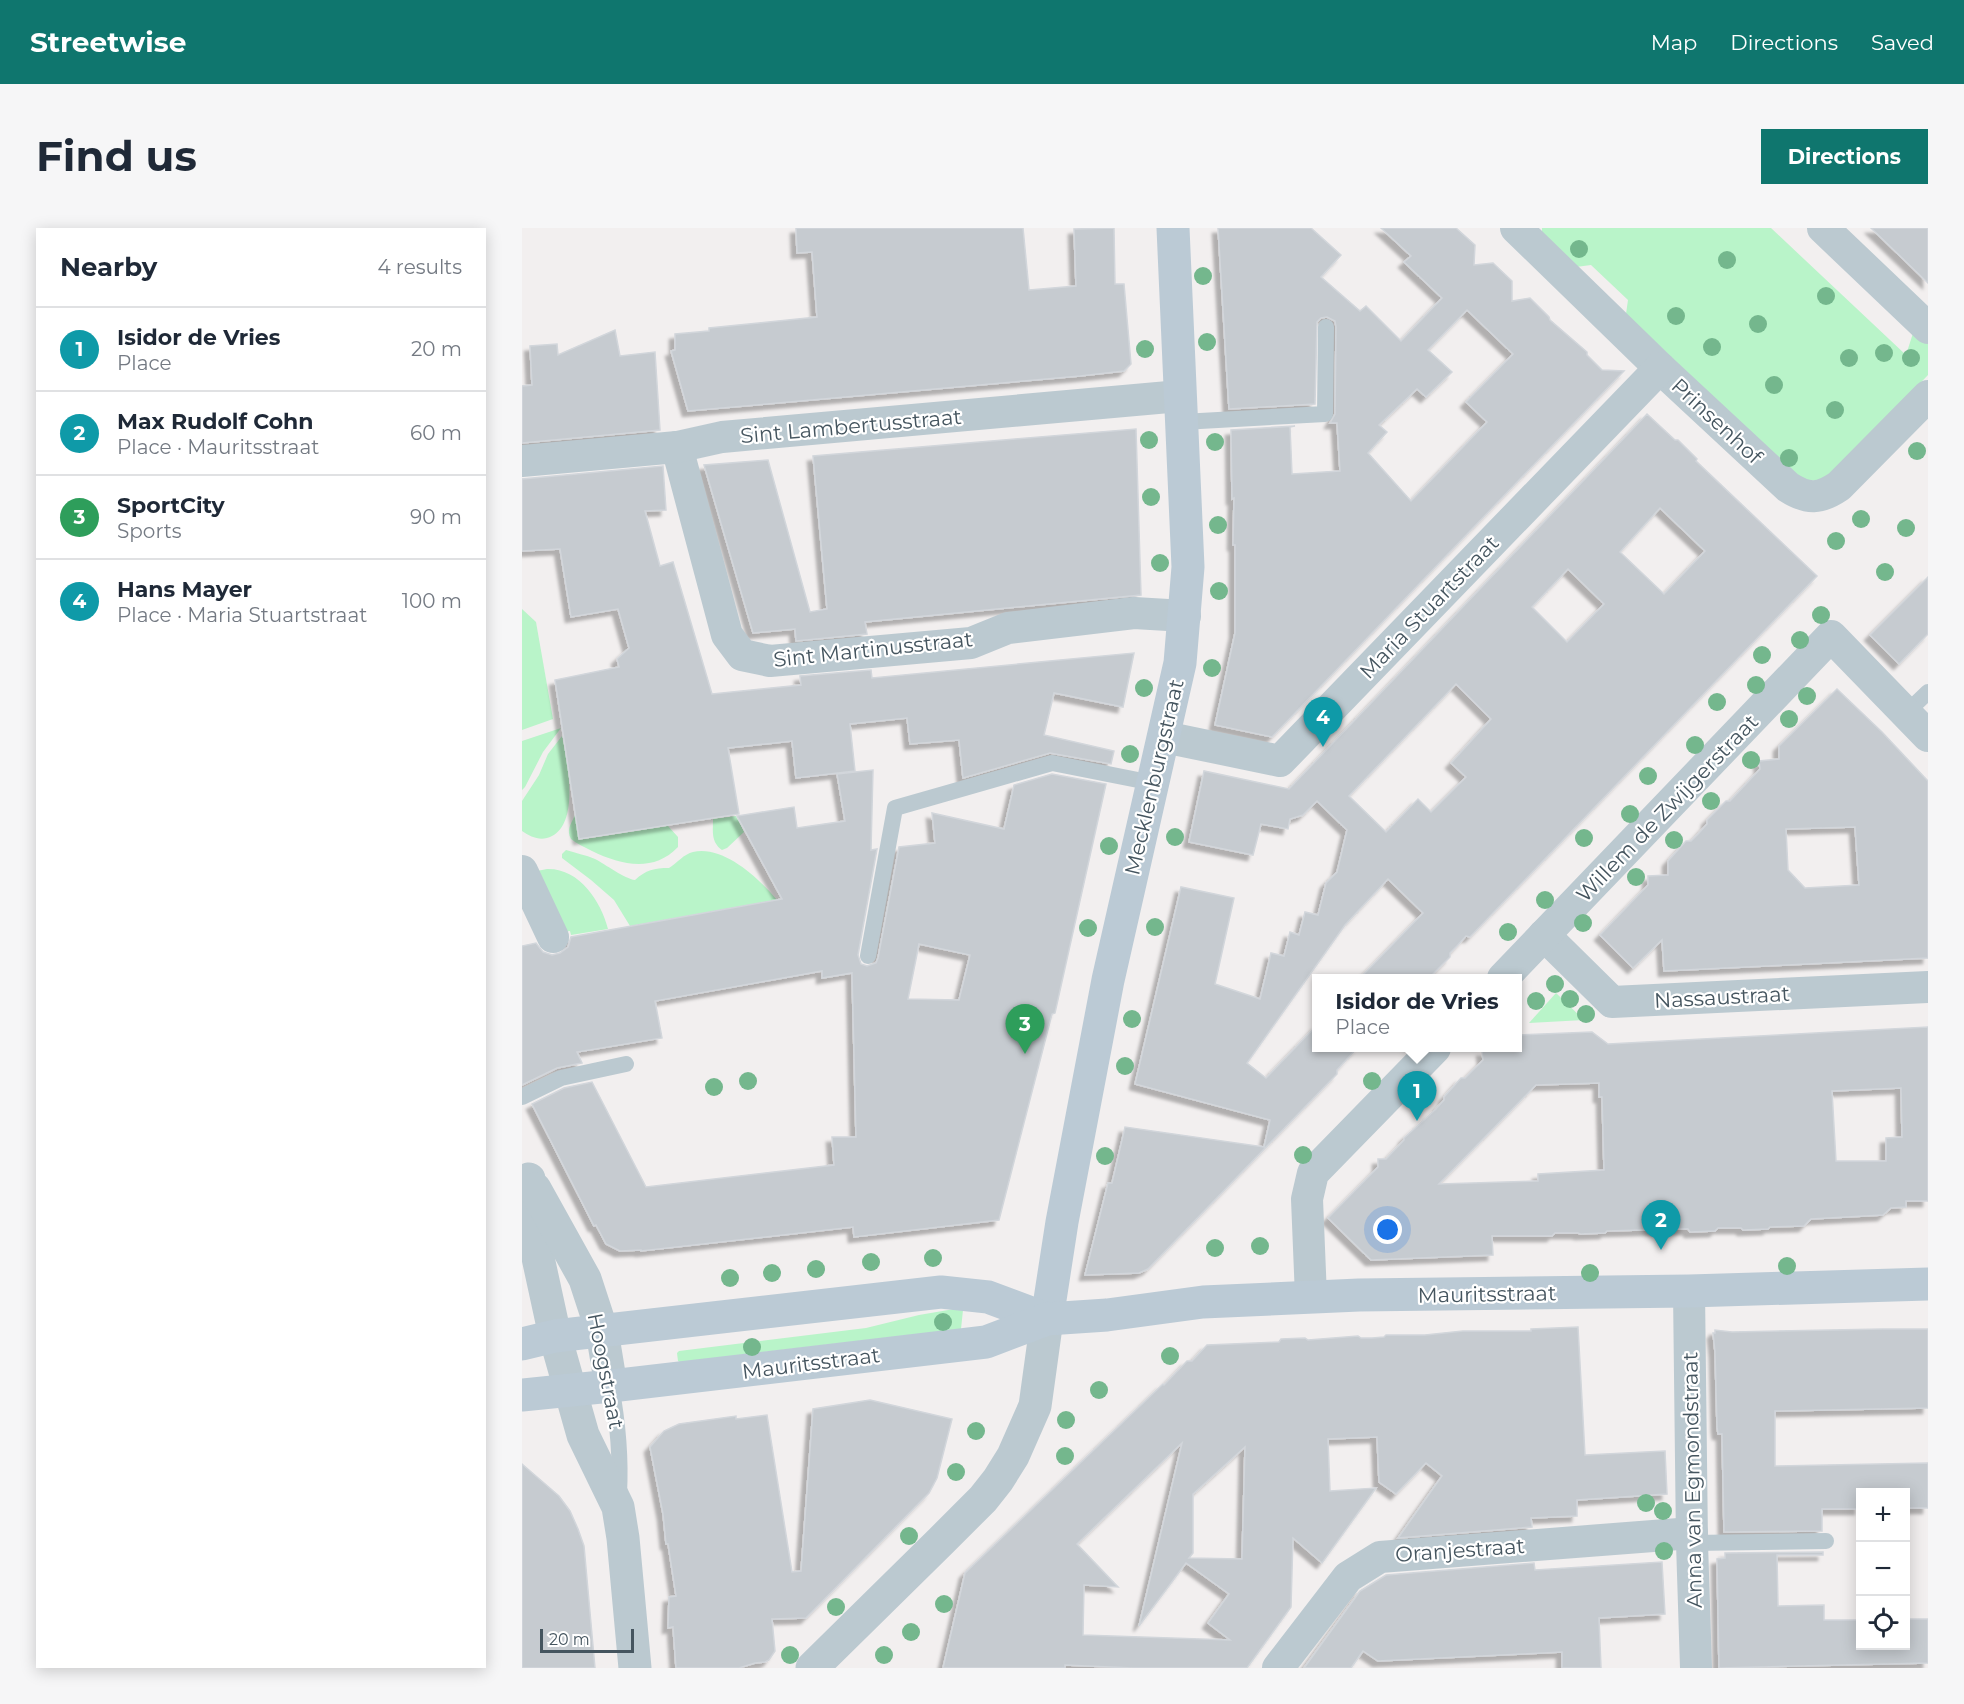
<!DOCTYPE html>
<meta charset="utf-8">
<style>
:root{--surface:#fff;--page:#f6f6f7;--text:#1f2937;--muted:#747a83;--line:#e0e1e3;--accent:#0f766e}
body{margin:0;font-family:Montserrat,sans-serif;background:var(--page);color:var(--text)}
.controls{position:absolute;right:18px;bottom:18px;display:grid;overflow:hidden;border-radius:0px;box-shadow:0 3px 15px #0003}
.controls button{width:54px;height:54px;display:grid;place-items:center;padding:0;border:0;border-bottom:2px solid var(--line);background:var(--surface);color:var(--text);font:30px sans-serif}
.scale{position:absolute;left:18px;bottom:15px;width:94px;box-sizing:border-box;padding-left:6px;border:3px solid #45555f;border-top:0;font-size:16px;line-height:21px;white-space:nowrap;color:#45555f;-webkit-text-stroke:4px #fff;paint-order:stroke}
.you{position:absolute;left:866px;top:1002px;width:21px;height:21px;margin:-15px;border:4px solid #fff;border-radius:50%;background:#1a73e8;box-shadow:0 0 0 9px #1a73e833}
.badge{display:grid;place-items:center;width:39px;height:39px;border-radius:50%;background:var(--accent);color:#fff;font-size:20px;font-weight:700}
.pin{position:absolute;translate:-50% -50px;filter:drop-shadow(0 2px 3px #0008)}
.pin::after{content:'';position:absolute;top:32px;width:21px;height:18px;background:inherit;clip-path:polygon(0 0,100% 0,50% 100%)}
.popup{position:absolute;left:790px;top:746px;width:210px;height:78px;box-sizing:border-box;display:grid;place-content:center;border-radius:0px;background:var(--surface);filter:drop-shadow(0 2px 4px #0005);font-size:20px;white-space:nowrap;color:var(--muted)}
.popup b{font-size:22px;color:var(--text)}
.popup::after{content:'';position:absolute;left:50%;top:100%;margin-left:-12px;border:12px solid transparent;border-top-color:var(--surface)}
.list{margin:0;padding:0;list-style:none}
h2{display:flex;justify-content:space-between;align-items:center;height:78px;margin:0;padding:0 24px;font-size:26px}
h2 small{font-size:20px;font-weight:400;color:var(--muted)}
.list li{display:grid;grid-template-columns:39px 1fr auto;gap:18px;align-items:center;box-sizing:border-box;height:84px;padding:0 24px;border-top:2px solid var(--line)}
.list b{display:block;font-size:22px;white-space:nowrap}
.list p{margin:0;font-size:20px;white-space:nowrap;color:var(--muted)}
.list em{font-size:20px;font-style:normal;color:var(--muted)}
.icon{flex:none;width:33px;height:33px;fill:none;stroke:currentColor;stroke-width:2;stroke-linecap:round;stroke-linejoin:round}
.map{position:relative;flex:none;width:1406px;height:1440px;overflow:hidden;border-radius:0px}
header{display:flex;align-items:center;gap:36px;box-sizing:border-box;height:84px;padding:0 30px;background:var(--accent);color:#fff}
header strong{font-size:28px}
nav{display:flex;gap:33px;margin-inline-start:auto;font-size:21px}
.intro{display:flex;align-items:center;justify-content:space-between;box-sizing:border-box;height:144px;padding:0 36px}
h1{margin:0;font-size:42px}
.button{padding:15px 27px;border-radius:0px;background:var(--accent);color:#fff;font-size:21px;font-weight:700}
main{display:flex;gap:36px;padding:0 36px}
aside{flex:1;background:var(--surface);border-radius:0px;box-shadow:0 3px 15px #0003}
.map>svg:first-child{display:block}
.green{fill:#b9f4c9}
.building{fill:#c6cbd0;stroke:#d2d6db;stroke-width:1.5;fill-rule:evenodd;filter:url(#shadow)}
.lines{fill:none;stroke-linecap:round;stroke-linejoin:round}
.service{stroke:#bbc9d0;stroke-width:16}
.minor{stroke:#bbc9d0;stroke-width:32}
.tertiary{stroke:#bbc9d0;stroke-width:33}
.secondary{stroke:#bbcad5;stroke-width:33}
.tree{fill:#74b78d}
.labels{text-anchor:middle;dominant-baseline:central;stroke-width:4.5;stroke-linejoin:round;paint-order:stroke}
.street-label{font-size:21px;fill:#45555f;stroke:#fff}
</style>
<header>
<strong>Streetwise</strong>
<nav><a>Map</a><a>Directions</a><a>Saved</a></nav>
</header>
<div class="intro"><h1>Find us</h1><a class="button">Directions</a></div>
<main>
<aside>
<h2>Nearby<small>4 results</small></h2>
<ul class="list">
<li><span class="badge" style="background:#0f9aa8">1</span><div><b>Isidor de Vries</b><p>Place</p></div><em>20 m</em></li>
<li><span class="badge" style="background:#0f9aa8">2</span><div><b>Max Rudolf Cohn</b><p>Place · Mauritsstraat</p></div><em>60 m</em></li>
<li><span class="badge" style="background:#2e9e5b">3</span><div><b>SportCity</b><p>Sports</p></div><em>90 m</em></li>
<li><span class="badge" style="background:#0f9aa8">4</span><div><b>Hans Mayer</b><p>Place · Maria Stuartstraat</p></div><em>100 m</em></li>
</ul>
</aside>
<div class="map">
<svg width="1406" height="1440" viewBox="0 0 1406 1440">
<defs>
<filter id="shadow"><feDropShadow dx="-5.5" dy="5.5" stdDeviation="1.5" flood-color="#0004"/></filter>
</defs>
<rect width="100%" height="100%" fill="#f2efef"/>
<g class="green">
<polygon points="1020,0 1249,0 1384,127 1392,102 1406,116 1406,147 1307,250 1300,253 1278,252 1104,86 1106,72 1069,37 1054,39 1020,6"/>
<polygon points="0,381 14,394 31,491 0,502"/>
<polygon points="39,500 21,524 3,559 0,562 0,513"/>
<path d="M40 508C45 533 58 593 30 608 19 614 9 609 0 603V573L17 547 26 526Z"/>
<path d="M53 587 57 612 146 598 156 609V619C131 645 99 637 70 623 63 619 55 616 49 611 44 602 49 596 53 587Z"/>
<path d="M214 588 222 604 205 620 200 622C189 614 191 604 191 591Z"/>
<path d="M44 622C53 625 64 627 73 631 83 636 103 651 113 652 124 642 132 640 147 640 155 635 162 626 171 624 201 617 237 650 255 672L108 698 92 672 69 652 40 630V626Z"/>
<path d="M25 641C57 640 79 673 86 701L49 707 48 703 42 704 15 643Z"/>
<polygon points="1034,765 1062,792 1007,795"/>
<polygon points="438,1080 441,1082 439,1101 158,1134 156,1133 155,1125 157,1123 344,1100 397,1087"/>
</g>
<g class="building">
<polygon points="274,0 501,0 507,62 554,58 552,1 592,0 593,56 602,56 609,136 602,143 558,148 166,183 149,123 153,122 153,106 187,103 187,100 295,89 290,24 275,25"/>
<path d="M696 0H789L819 27 799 49 838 83 844 78 879 113 920 70 882 34 889 28 859 0H934L953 17 952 37 971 35 990 53V73L1008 70 1027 89 1028 92 1065 124V127L1080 142 1102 143 750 509 693 497 713 405V317H711L712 270 710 271 709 202 773 198 768 199 770 246 818 243 815 195H808L813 186 814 99 813 93 805 89 799 90 795 94 793 176 707 181ZM945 82 991 126 944 174 965 194 889 273 846 225 865 204 857 197 895 161 904 169 930 144 906 122Z"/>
<polygon points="1349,0 1406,0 1406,55"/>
<polygon points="93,102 98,128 133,124 138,202 0,215 0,158 10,157 8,118 35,116 36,127"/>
<path d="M1125 186 1153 212H1156L1175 231 1174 233 1295 348 948 709 944 708 935 718 928 725V729L907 750H838L901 685 866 651 823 697 725 835 744 850 795 797V819H836L815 842V846L626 1041 617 1045 563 1047 586 955H590L603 899 742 919 748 892 613 856 659 659 712 670 693 756 738 771 749 725 762 728 768 704 777 707 783 684 796 687 804 655 815 644 825 602 795 573 781 587 768 591 766 601 739 596 731 627 667 614 682 543 767 561ZM1138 280 1183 323 1142 366 1098 324ZM1046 341 1082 376 1045 414 1010 379ZM934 456 969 491 929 535 944 549 909 584 896 571 864 604 827 568Z"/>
<polygon points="614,201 619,367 343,394 345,406 274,413 273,401 231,405 182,237 246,232 288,384 305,381 291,228"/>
<polygon points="141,238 144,282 123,283 138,338 151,334 190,466 279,457 278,448 349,442 350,450 612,425 601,479 532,465 522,507 592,523 589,536 528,525 441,550 437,512 388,516 385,490 328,496 333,543 274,550 270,513 206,520 217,586 57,611 33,452 97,439 95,431 107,420 96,381 49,389 38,321 0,323 0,251"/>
<polygon points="1406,349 1406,406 1377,436 1348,407"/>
<path d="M1315 461 1360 504 1406 553V730L1142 743 1140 712 1111 740 1078 707 1126 657V648L1146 647V633L1164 613H1169L1177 605 1185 596V592L1204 573H1208L1238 541 1237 533 1257 531V518ZM1333 599 1337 657 1283 660 1266 642 1264 601Z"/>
<path d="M351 542 349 622 355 621 336 727 339 736 345 738 354 735 356 730 377 619 413 615 410 585 482 601 492 557 530 546 584 556 533 785 530 786 477 992 332 1009 331 999 119 1023V1022L98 1023 84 1016 74 997 72 998 10 876 42 860 70 854 124 959 312 937 310 909H334L330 745 300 750V743L133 773 140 810 55 824 60 835 35 840 0 857V718L14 715 21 724 30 727 38 725 46 719 49 709 260 671 215 588 272 579 275 600 323 593 315 546ZM397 716 448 727 437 772 386 771Z"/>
<path d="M1406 799V973H1384V979L1369 980 1361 987 1289 991 1282 998 1248 999 1246 1001 1221 1002 1219 1000H1196L1193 1003 1168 1004 1166 1001H1154L1085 1003 1083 1005 1058 1006 1056 1005H1033L1030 1008H970L971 1027 849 1032 806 990 856 939V931H864L882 912V910L913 882 922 872V869L939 850H943L961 832 960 823H970L974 819H996V807L1070 804 1086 816ZM1077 855V869H1080L1082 942 1016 946V953L917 956 1014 857ZM1379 860 1380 909 1364 910V933H1314L1310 863Z"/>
<path d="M1056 1099 1063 1227 1143 1223 1145 1266 1055 1272V1288L1009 1290 1010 1299 876 1310 920 1248 904 1235 874 1266 857 1254 855 1209 806 1211 808 1263 854 1260 800 1335 771 1310 769 1379 725 1440H611L543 1437V1440H421L443 1345 641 1156 642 1157 665 1133H670L685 1117 757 1114 759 1111 783 1110 786 1112 836 1108 839 1110H850L862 1109 864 1107H903L941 1103H1009V1101ZM660 1215 617 1398 664 1335 707 1366 686 1395 708 1412 561 1407 562 1357 596 1359 555 1316ZM723 1219 720 1331 667 1330 671 1325V1266Z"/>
<polygon points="1361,1101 1406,1101 1406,1180 1253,1183 1253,1238 1406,1235 1406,1280 1383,1280 1383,1264 1338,1264 1338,1281 1300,1281 1300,1303 1202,1304 1200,1206 1196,1206 1195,1199 1193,1124 1191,1105 1193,1105 1193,1102 1210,1104"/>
<polygon points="348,1172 430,1191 415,1250 407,1265 284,1390 250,1391 253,1423 247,1432 243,1434 233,1435 217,1440 154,1440 151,1399 146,1400 147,1369 154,1368 146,1316 144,1316 141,1286 128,1219 142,1203 157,1196 214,1188 214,1191 245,1187 270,1344 279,1343 291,1181"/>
<polygon points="0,1236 37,1268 48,1283 56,1301 62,1318 73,1440 0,1440"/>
<polygon points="1301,1324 1301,1327 1255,1327 1256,1378 1302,1377 1302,1392 1338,1392 1338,1418 1383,1418 1383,1391 1406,1391 1406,1435 1197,1440 1195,1331 1203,1330 1203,1325"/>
<polygon points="1140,1334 1143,1386 1077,1390 1079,1440 1040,1440 1040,1424 856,1433 841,1423 829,1440 782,1440 838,1363 864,1347 1012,1335 1013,1342"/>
</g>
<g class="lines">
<g class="service">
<polyline points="660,194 803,186 804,99"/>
<polyline points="1384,485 1406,464"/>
<polyline points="346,728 373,580 530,535 631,555"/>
<polyline points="0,869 39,850 104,836"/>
<path d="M89 1158C96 1195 99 1229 97 1266"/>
<polyline points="1170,1315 1304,1313"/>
</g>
<g class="minor">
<path d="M994 0 1138 140 1266 259C1286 272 1298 271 1317 258L1406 168"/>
<polyline points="1301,0 1406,100"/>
<polyline points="155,219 205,407 220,427 248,433 449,415 486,400 612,385 663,388"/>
<polyline points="0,233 155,219 200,209 658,168"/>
<polyline points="642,509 758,533 1138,140"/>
<polyline points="0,643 31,709"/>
<polyline points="1022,707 1090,774 1406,759"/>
<polyline points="981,750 1309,408 1406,508"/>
<polyline points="1167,1063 1170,1315 1174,1440"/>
<polyline points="789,1069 785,971 791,945 913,820"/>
<polyline points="756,1440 826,1349 858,1329 1170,1305"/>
</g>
<g class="tertiary">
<polyline points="7,951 15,1025 33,1108 61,1207 96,1279 101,1310 113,1440"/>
<polyline points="13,961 63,1051 80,1103 89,1158"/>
<polyline points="290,1440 419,1313 461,1271 476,1252 491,1228 513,1178 525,1091"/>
</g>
<g class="secondary">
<polyline points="525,1091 540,994 586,752 658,435 666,339 651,0"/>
<polyline points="0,1116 33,1108 419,1064 466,1069 525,1091"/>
<polyline points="0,1167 89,1158 464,1114 525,1091 585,1087 681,1074 837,1067 1167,1063 1406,1056"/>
</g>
</g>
<g class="tree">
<circle cx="1057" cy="21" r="9"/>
<circle cx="1205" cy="32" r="9"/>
<circle cx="681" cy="48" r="9"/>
<circle cx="1304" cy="68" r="9"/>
<circle cx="1154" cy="88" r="9"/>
<circle cx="1236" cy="96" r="9"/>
<circle cx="685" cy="114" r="9"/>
<circle cx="1190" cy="119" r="9"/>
<circle cx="623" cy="121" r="9"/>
<circle cx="1362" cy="125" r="9"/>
<circle cx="1327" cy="130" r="9"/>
<circle cx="1389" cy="130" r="9"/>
<circle cx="1252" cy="157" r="9"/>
<circle cx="1313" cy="182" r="9"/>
<circle cx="627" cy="212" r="9"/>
<circle cx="693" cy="214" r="9"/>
<circle cx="1395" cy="223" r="9"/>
<circle cx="1267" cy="230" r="9"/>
<circle cx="629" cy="269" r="9"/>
<circle cx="1339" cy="291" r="9"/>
<circle cx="696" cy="297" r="9"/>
<circle cx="1384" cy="300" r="9"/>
<circle cx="1314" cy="313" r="9"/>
<circle cx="638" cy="335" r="9"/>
<circle cx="1363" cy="344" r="9"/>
<circle cx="697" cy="363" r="9"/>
<circle cx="1299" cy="387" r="9"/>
<circle cx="1278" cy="412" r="9"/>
<circle cx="1240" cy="427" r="9"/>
<circle cx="690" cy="440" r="9"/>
<circle cx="1234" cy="457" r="9"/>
<circle cx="622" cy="460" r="9"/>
<circle cx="1285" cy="468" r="9"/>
<circle cx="1195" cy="474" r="9"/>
<circle cx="1267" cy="491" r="9"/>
<circle cx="1173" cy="517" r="9"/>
<circle cx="608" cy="526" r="9"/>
<circle cx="1229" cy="532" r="9"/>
<circle cx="1126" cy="548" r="9"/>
<circle cx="1189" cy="573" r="9"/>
<circle cx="1108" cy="586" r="9"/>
<circle cx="653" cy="609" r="9"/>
<circle cx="1062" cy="610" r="9"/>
<circle cx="1152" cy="612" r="9"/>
<circle cx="587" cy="618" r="9"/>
<circle cx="1114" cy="649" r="9"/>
<circle cx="1023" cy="672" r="9"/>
<circle cx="1061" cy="695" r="9"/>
<circle cx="633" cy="699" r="9"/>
<circle cx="566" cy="700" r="9"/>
<circle cx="986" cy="704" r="9"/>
<circle cx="1033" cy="756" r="9"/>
<circle cx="1048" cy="771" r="9"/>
<circle cx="1014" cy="773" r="9"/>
<circle cx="1064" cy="786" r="9"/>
<circle cx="610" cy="791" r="9"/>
<circle cx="603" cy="838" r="9"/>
<circle cx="226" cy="853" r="9"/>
<circle cx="850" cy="853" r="9"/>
<circle cx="192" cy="859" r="9"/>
<circle cx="781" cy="927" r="9"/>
<circle cx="583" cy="928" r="9"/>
<circle cx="738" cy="1018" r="9"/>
<circle cx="693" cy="1020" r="9"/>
<circle cx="411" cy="1030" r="9"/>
<circle cx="349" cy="1034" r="9"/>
<circle cx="1265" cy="1038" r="9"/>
<circle cx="294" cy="1041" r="9"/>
<circle cx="250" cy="1045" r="9"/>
<circle cx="1068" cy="1045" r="9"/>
<circle cx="208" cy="1050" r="9"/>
<circle cx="421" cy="1094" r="9"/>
<circle cx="230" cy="1119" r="9"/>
<circle cx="648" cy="1128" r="9"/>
<circle cx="577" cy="1162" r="9"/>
<circle cx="544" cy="1192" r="9"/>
<circle cx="454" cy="1203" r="9"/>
<circle cx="543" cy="1228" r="9"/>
<circle cx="434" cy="1244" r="9"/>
<circle cx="1124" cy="1275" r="9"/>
<circle cx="1141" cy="1283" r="9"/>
<circle cx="387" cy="1308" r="9"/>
<circle cx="1142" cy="1323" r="9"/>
<circle cx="422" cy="1376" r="9"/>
<circle cx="314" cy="1379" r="9"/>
<circle cx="389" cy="1404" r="9"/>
<circle cx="268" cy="1427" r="9"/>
<circle cx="362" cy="1427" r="9"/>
</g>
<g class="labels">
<g class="street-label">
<text transform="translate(1195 193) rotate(43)">Prinsenhof</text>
<text transform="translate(329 198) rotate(-5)">Sint Lambertusstraat</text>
<text transform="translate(907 379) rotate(-46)">Maria Stuartstraat</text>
<text transform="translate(351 421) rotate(-6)">Sint Martinusstraat</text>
<text transform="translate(632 549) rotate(-77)">Mecklenburgstraat</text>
<text transform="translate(1145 580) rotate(-46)">Willem de Zwijgerstraat</text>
<text transform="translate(1200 769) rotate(-3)">Nassaustraat</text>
<text transform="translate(965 1066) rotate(-1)">Mauritsstraat</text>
<text transform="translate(289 1135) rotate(-7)">Mauritsstraat</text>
<text transform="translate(84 1143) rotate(79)">Hoogstraat</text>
<text transform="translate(1170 1252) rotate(-91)">Anna van Egmondstraat</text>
<text transform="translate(938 1322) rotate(-4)">Oranjestraat</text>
</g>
</g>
</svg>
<div class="controls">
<button>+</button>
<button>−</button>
<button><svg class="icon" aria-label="locate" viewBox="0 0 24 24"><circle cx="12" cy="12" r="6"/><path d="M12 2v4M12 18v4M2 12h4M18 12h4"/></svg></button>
</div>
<div class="scale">20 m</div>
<div class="you"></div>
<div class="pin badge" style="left:895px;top:893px;background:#0f9aa8">1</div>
<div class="popup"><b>Isidor de Vries</b>Place</div>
<div class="pin badge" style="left:1139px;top:1022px;background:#0f9aa8">2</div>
<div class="pin badge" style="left:503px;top:826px;background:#2e9e5b">3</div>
<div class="pin badge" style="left:801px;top:519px;background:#0f9aa8">4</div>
</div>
</main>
